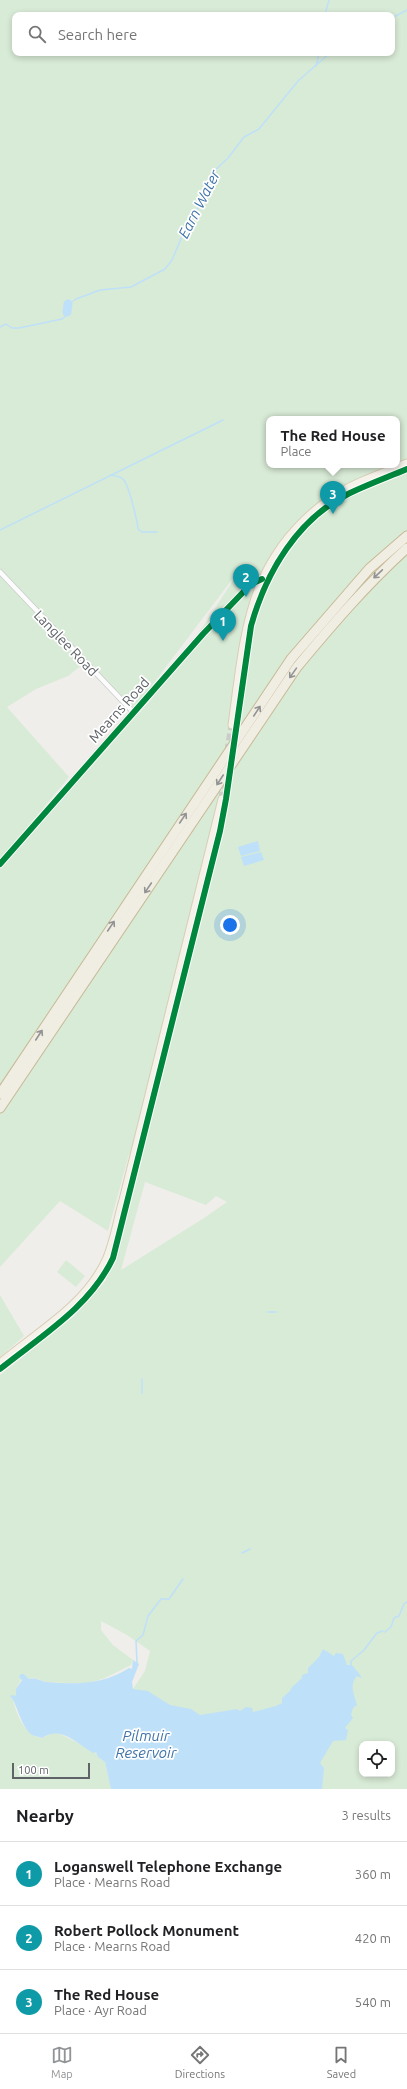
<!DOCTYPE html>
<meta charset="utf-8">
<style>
:root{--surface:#fff;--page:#f6f6f6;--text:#202124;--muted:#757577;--line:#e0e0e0;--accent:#919496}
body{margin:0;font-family:Ubuntu,sans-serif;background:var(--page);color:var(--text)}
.controls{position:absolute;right:12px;bottom:12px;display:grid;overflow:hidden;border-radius:8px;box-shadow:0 2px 6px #0003}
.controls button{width:36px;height:36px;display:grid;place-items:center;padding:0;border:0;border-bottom:1px solid var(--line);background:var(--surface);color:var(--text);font:20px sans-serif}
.scale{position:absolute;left:12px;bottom:10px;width:78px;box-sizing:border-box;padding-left:4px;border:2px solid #5f6368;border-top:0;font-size:11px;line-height:14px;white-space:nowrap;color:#5f6368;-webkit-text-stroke:3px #fff;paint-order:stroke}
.you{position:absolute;left:230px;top:925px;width:14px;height:14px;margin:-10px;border:3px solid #fff;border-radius:50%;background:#1a73e8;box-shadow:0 0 0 6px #1a73e833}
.badge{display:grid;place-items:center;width:26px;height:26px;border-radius:50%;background:var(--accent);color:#fff;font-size:13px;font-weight:700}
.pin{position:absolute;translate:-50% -33px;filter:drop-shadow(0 1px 2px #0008)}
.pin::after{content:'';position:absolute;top:21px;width:14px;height:12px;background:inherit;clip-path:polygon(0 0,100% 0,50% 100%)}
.popup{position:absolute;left:266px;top:416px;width:134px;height:52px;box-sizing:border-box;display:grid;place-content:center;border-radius:8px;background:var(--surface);filter:drop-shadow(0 1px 3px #0005);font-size:13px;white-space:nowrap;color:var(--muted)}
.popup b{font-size:15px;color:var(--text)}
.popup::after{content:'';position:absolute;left:50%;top:100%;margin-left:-8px;border:8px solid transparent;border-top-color:var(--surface)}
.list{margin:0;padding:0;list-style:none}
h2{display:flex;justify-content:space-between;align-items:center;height:52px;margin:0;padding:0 16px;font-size:17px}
h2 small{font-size:13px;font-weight:400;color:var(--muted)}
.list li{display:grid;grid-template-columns:26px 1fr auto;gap:12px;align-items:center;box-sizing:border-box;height:64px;padding:0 16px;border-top:1px solid var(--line)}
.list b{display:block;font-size:15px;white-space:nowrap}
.list p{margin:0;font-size:13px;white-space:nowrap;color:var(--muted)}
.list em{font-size:13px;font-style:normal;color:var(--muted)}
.icon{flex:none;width:22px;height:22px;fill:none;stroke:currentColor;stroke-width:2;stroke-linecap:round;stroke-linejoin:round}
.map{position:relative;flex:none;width:407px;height:1789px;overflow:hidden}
.search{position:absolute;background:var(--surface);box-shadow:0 2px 6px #0003;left:12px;right:12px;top:12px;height:44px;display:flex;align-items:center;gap:10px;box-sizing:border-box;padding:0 14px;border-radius:8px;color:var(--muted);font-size:15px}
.sheet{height:244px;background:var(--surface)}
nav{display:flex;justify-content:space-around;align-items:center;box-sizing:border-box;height:56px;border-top:1px solid var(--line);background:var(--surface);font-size:11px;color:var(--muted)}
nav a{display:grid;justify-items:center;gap:2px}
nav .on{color:var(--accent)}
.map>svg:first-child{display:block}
.green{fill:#d8ebd6;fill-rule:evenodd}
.water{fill:#bfe0f9}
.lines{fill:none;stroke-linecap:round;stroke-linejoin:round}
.stream{stroke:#bfe0f9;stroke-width:1.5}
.river{stroke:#bfe0f9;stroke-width:9}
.primary-tunnel{stroke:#cbcbca;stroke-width:7;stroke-dasharray:7 3.5;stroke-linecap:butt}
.minor-casing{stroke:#cbcccc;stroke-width:6}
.tertiary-casing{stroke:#cbcccc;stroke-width:8}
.primary-casing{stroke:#d7ceb8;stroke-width:9}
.motorway-casing{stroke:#c8b996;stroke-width:11}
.minor{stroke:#fdfcfc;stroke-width:4.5}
.tertiary{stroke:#fdfcfc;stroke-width:6}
.primary{stroke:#f4f2e9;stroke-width:7}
.motorway{stroke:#f0ede3;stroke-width:9}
.cycleway-casing{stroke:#fff;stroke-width:8}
.cycleway{stroke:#00873e;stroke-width:6}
.oneway{stroke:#929393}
.labels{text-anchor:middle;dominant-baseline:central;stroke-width:3.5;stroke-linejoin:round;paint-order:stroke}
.street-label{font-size:14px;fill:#5f6368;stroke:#fff}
.water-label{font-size:15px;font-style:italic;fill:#4174aa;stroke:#fff}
</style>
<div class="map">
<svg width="407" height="1789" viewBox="0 0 407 1789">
<rect width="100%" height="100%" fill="#efeeea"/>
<g class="green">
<path d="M0 0H407V1789H205L133 1689 145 1671 150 1651 127 1635 101 1621V1630L113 1645 133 1660 131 1665 105 1678 85 1684 46 1682 34 1678 29 1679 24 1674 16 1689V1696L13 1699C16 1714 25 1736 42 1738L52 1733H58L96 1752 98 1757 105 1762 111 1789H0V1375L74 1316 106 1280 116 1254 142 1160 129 1154 108 1231 60 1201 0 1267V868L151 700 206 622 243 565 131 713 83 664 68 676 36 689 7 707 69 777 0 860ZM15 15H392V53H15ZM269 419H397V465H269ZM145 1182 206 1205 216 1196 227 1202 204 1218 121 1270ZM362 1744H392V1774H362Z"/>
<polygon points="66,1260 85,1276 76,1287 57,1272"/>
<polygon points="0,1295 24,1336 0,1357"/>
</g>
<g class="water">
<polygon points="258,841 260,851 241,856 238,847"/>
<polygon points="261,852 264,860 244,866 241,857"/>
<path d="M323 1649 334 1656 336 1653 343 1654 347 1665H352L361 1676V1678L357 1676C349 1684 354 1695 357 1705L353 1708 351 1715 353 1718 345 1728 348 1730 346 1740 333 1741 320 1763 324 1768 322 1789H111L105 1762 98 1757 96 1752 93 1753C76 1743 61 1725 42 1738L32 1735C20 1726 17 1702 10 1696L12 1695 16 1696V1689L22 1680 19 1677 21 1674H24L29 1679C36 1677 40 1681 47 1682 76 1685 105 1684 129 1668L132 1669 133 1660 139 1664 132 1682 133 1689 148 1691 170 1705 191 1709 200 1715 237 1709 240 1711 246 1707 252 1708 253 1712 276 1706 282 1703V1698L290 1691 291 1688 302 1678V1675L308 1673V1668L319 1657Z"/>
</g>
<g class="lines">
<g class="stream">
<polyline points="327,15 326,11 329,0"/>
<polyline points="392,18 407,10"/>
<polyline points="316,66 319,53"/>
<polyline points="0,327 6,324 12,328 19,328 62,319 67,315 66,306 76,299 100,290 131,287 165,269 172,260 186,227 205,196 213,172 228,158 244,137 259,129 298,81 330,53"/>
<path d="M111 475C115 476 120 476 123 479 129 485 137 520 138 529L142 532H157"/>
<polyline points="0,530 223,420"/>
<polyline points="268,1312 276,1312"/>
<polyline points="142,1393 142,1379"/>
<polyline points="242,1553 250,1549"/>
<polyline points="385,1632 391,1627 394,1618 399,1616 404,1604 407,1602"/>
<polyline points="137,1663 136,1641 143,1635 148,1616 161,1599 169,1599 183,1579"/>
<polyline points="351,1665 351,1661 364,1650 377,1633 383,1631"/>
</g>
<polyline class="river" points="67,312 68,304"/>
<g class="primary-tunnel">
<polyline points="228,751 232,725"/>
<polyline points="222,799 225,775"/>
</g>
<defs>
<polyline id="minor" points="0,572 134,713"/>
<polyline id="tertiary" points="0,864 203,634 251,584 262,579"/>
<g id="primary">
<path d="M232 725C245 631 247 557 332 497 355 482 382 473 407 463"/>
<path d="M0 1363C37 1332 84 1306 105 1262 114 1243 117 1220 123 1200L222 799"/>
</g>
<g id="motorway">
<polyline points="0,1094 291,659 369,569 407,536"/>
<path d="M0 1108 297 667C332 625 366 585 407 548"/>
</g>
</defs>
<use href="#minor" class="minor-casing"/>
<use href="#tertiary" class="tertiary-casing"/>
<use href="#primary" class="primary-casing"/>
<use href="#motorway" class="motorway-casing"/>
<use href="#minor" class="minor"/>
<use href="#tertiary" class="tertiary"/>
<use href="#primary" class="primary"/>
<use href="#motorway" class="motorway"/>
<defs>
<g id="cycleway">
<polyline points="0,864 203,634 251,584 262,579"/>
<path d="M0 1369C41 1336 90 1307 113 1258L220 831 226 799 251 626C266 572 298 518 350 493 369 484 388 477 407 469"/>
</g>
</defs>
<use href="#cycleway" class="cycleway-casing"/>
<use href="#cycleway" class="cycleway"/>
</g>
<defs><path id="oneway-shaft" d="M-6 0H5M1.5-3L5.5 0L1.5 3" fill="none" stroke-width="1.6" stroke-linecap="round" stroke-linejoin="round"/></defs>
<g class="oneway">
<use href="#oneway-shaft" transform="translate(378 574) rotate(137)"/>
<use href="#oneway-shaft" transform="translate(293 673) rotate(125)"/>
<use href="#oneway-shaft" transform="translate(257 711) rotate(-57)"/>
<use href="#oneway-shaft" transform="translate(220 780) rotate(123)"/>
<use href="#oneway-shaft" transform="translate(183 818) rotate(-56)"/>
<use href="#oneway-shaft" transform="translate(148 888) rotate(124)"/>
<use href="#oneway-shaft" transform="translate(111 926) rotate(-56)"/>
<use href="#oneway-shaft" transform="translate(39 1035) rotate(-57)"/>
</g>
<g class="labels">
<g class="street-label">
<text transform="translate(66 643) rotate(46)">Langlee Road</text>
<text transform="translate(119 710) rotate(-48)">Mearns Road</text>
</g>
<g class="water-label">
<text transform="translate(199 204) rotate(-63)">Earn Water</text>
<text x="146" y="1735">Pilmuir<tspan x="146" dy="17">Reservoir</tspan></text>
</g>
</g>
</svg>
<div class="controls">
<button><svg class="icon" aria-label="locate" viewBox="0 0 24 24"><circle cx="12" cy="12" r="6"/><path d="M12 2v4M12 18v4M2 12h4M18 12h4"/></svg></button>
</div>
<div class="scale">100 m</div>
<div class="you"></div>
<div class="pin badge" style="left:223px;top:641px;background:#0f9aa8">1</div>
<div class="pin badge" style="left:246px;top:597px;background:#0f9aa8">2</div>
<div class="pin badge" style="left:333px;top:514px;background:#0f9aa8">3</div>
<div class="popup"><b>The Red House</b>Place</div>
<div class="search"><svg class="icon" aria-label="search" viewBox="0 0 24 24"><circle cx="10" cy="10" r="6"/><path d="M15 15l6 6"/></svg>Search here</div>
</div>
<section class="sheet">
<h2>Nearby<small>3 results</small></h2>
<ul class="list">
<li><span class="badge" style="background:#0f9aa8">1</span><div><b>Loganswell Telephone Exchange</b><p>Place · Mearns Road</p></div><em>360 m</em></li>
<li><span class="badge" style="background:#0f9aa8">2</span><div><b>Robert Pollock Monument</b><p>Place · Mearns Road</p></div><em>420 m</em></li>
<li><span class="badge" style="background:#0f9aa8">3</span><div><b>The Red House</b><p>Place · Ayr Road</p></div><em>540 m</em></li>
</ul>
</section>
<nav>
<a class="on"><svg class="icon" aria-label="map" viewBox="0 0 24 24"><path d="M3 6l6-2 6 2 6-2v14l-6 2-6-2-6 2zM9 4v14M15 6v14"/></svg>Map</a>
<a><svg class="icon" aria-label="directions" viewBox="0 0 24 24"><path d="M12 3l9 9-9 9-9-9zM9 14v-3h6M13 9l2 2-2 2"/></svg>Directions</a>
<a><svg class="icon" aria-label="saved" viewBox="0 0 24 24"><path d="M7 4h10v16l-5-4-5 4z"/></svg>Saved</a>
</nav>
